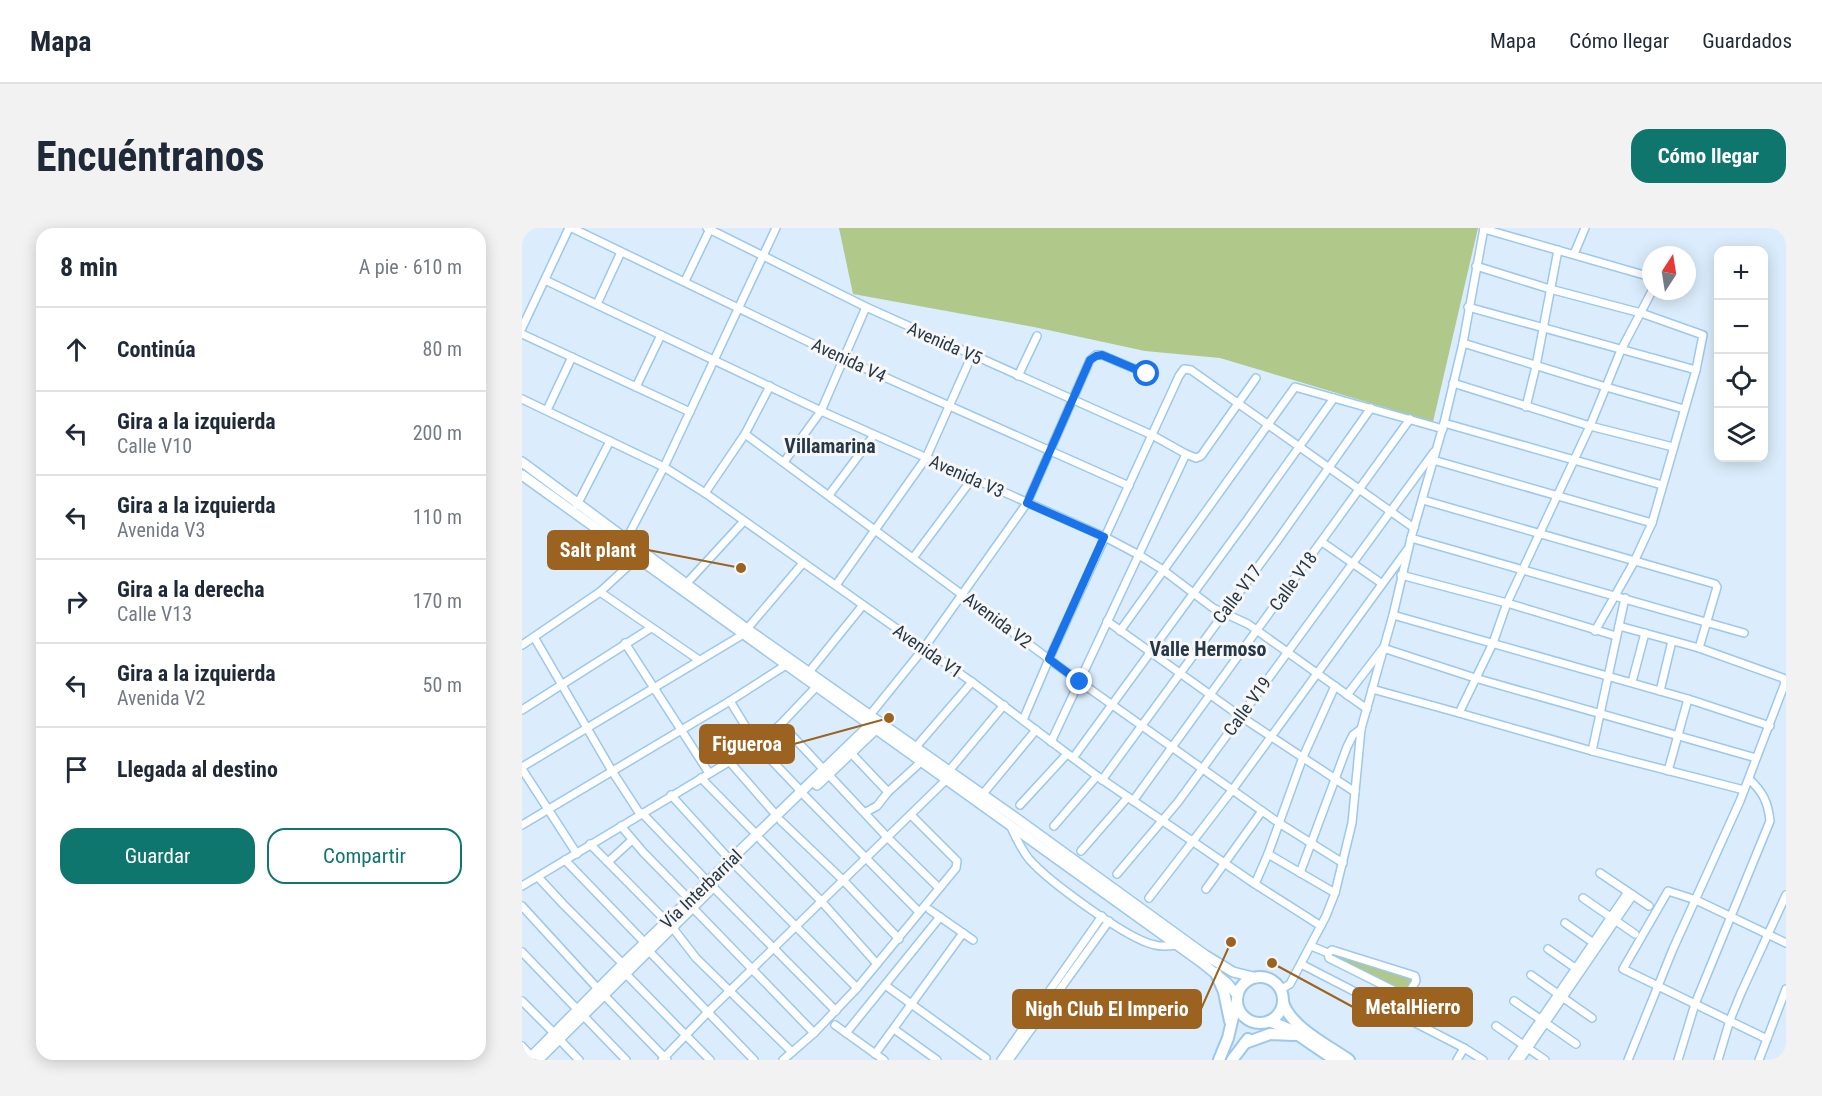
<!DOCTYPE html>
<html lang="es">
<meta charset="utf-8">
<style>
:root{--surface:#fff;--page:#f2f2f3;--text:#1f2937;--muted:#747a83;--line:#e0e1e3;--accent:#0f766e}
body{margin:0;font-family:"Roboto Condensed",sans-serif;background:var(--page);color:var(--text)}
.controls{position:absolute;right:18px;top:18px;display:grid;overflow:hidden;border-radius:12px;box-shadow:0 3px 15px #0003}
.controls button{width:54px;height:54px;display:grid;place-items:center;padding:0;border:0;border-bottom:2px solid var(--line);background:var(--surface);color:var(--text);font:30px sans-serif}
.compass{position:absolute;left:1120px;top:18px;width:54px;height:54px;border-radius:50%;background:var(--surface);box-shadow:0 3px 15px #0003;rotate:12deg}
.stop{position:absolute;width:18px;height:18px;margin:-14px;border:4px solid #1a73e8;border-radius:50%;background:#fff}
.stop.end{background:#1a73e8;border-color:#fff;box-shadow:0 2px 6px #0008}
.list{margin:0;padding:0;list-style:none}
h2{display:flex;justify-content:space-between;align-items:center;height:78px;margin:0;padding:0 24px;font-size:26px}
h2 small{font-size:20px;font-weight:400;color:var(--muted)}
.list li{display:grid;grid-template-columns:39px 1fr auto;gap:18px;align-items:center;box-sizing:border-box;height:84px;padding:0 24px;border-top:2px solid var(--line)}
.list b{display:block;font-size:22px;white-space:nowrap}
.list p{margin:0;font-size:20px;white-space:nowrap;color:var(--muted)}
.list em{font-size:20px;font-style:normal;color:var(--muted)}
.actions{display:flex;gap:12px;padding:18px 24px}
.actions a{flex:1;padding:14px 0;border:2px solid var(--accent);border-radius:18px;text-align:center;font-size:21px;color:var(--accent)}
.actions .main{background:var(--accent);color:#fff}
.icon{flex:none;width:33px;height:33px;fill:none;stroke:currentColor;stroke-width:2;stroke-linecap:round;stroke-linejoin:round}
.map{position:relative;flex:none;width:1264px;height:832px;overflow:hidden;border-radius:18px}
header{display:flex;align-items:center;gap:36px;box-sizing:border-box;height:84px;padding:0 30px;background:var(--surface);border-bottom:2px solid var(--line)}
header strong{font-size:28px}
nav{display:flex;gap:33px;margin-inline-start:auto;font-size:21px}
.intro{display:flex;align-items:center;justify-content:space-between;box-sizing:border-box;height:144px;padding:0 36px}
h1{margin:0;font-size:42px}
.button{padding:15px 27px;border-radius:18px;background:var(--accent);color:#fff;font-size:21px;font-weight:700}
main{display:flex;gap:36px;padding:0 36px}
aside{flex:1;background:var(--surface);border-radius:18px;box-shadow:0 3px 15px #0003}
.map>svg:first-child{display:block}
.green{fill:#b0c889}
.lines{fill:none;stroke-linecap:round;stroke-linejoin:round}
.minor-casing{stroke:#9cc8ed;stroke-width:10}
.major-casing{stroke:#9cc8ed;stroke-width:12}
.highway-casing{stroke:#9cc8ed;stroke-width:14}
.minor{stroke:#fff;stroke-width:7}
.major{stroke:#fff;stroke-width:9}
.highway{stroke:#fff;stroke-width:10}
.route{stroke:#1a73e8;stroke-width:8}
.labels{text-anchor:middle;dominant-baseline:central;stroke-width:6;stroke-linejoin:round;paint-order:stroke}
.street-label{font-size:18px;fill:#263847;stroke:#f7f7f7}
.neighbourhood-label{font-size:20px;font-weight:bold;fill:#263847;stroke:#f7f7f7}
.leader{fill:none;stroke:#9b6220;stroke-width:2}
.callout-dot{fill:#9b6220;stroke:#f7f7f7;stroke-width:2}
.callout{fill:#9b6220;stroke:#9b6220;stroke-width:2}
.callout-label{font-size:20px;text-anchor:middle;font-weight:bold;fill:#fff}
</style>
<header>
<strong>Mapa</strong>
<nav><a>Mapa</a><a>Cómo llegar</a><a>Guardados</a></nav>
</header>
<div class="intro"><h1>Encuéntranos</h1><a class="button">Cómo llegar</a></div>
<main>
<aside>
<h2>8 min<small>A pie · 610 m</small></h2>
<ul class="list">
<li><svg class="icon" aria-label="ahead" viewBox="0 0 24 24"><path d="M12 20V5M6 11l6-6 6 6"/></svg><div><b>Continúa</b></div><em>80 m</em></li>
<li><svg class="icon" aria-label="left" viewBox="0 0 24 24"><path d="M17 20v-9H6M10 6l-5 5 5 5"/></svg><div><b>Gira a la izquierda</b><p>Calle V10</p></div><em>200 m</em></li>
<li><svg class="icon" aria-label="left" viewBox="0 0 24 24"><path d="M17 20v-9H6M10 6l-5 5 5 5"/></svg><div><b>Gira a la izquierda</b><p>Avenida V3</p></div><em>110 m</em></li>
<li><svg class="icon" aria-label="right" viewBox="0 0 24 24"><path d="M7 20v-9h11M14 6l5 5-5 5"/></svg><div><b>Gira a la derecha</b><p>Calle V13</p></div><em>170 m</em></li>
<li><svg class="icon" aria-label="left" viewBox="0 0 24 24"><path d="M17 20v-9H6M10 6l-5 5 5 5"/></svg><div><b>Gira a la izquierda</b><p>Avenida V2</p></div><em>50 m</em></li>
<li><svg class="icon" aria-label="arrive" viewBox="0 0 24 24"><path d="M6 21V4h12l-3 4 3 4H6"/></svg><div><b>Llegada al destino</b></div></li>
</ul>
<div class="actions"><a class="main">Guardar</a><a>Compartir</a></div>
</aside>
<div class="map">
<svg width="1264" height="832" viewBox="0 0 1264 832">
<rect width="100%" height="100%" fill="#dbedfc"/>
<g class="green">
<polygon points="317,0 956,0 911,194 698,130 623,123 512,99 331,66"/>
<polygon points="811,726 887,749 890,754 884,762 880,763 810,728"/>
</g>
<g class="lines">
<defs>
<g id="minor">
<polyline points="50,0 322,131 607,258"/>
<polyline points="185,0 344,79 630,207 664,226"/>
<polyline points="962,1 1129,49"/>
<polyline points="1052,26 1063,0"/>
<polyline points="954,38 1028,61 1119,85 1181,107 1174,142 1130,295 1112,334 1073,403"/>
<polyline points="23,52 299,183 583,309 617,327 641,342 691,380 726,396 845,481"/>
<polyline points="163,53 188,1"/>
<polyline points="75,76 99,24"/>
<polyline points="946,79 1174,142"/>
<polyline points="0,100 47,0"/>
<polyline points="0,106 168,184"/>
<polyline points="941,115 1084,159 1162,181"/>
<polyline points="496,148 515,108"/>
<polyline points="931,155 1068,198 1151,219"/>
<polyline points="114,159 139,107"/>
<polyline points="0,171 142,239 183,265 450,454 575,548 733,656 799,698"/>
<polyline points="1004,179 1014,138 1036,22"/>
<polyline points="25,182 50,129"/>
<polyline points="922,195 1140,257"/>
<polyline points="223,206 558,454 757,595 821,635"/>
<polyline points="911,232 1130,295"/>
<polyline points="262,234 299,183 344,79"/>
<polyline points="183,265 223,206 248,158"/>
<polyline points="307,267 352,207"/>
<polyline points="901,272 1193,356 1195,359 1177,420"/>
<polyline points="55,277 88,213"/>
<polyline points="889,310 1222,405"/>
<polyline points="104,312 142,239 254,0"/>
<polyline points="800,314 859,355"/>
<polyline points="391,330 450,251"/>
<polyline points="879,347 985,375 1094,408"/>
<polyline points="165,355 222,293"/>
<polyline points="314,357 404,230 450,127"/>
<polyline points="78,364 177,432"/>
<polyline points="871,387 1166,471 1248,498"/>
<polyline points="585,393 718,488 833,564"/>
<polyline points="1097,398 1177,420 1261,450 1263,455 1218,573 1151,721 1106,832"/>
<polyline points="225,401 281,335"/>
<polyline points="598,403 773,159 921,201"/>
<polyline points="12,409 90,543 118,586"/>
<polyline points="103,415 187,545"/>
<polyline points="0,417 78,364 117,328"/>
<polyline points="264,437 208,473 235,517 276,560"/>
<polyline points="287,444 341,377"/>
<polyline points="1110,454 1123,405"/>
<polyline points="850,461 937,485 971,415 985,375 1068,198 1099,122 1130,63"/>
<polyline points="1138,463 1150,413"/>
<polyline points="825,467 861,420 953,450 1234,530"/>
<polyline points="0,482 129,400"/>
<polyline points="937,485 1070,523 1222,562"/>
<polyline points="348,487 402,420 505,275 568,132 574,127 580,127 625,146"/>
<polyline points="501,492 527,431 657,148 662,141 669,142 892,300"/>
<polyline points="259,496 366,610 417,660"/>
<polyline points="529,514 664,226 674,230 679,228 734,150"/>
<polyline points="393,520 450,454"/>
<polyline points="1070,523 1103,370"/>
<polyline points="328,524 366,564"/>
<polyline points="551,530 725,292 812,170"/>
<polyline points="207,533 255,588"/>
<polyline points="0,539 220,407"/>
<polyline points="0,541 55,626"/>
<polyline points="1146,543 1166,471"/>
<polyline points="426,544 482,477"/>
<polyline points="179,550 235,607"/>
<polyline points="580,552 755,313 849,180"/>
<polyline points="149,567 209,633 335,760"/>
<polyline points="460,567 514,502"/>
<polyline points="283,568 397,684"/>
<polyline points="611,573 888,191"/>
<polyline points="498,577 545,526"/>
<polyline points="344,584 355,578 366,564 399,534"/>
<polyline points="120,585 187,655"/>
<polyline points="259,593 321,652 377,711"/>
<polyline points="0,597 208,473"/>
<polyline points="99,598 121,624 168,672"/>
<polyline points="532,598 575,548"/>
<path d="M489 599C494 610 499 621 507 631 525 652 606 712 633 717 640 719 648 718 656 717"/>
<polyline points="239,612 300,674 355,736"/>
<polyline points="68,616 150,699 174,730 270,824"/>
<polyline points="559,623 606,569"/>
<polyline points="746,626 813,665"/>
<polyline points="43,632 123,715"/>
<polyline points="86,634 110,612"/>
<polyline points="778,645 825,519 831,507 839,501"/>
<polyline points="1078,645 1127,678"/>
<polyline points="595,646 656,574 912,224"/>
<polyline points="16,649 41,676 101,736"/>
<polyline points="733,656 746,626 781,529 813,458"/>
<polyline points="0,658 235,517 259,496 295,458"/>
<polyline points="191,659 314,783"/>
<polyline points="684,661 740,583"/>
<polyline points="627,670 711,561 885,322"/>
<polyline points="1061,670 1113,706"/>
<polyline points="0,678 77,762"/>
<polyline points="170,679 292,805"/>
<polyline points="408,682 451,712"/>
<polyline points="1043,695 1073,716"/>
<polyline points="789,718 806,725"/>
<polyline points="1026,721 1056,742"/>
<polyline points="126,722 232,832"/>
<polygon points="810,722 890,747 893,748 894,753 886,766 881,767 807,730 806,725"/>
<polyline points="0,724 104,832"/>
<polyline points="779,736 942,820 961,832"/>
<polyline points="103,745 188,832"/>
<polyline points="1009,747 1070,790"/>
<polyline points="363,757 464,830"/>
<polyline points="758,762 768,756 804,688 813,665 830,595 839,501 871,387 889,310 922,195 941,115 962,0"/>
<polyline points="81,766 145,832"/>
<polyline points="0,773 32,805"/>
<polyline points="992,773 1054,816"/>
<polyline points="313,797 362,832"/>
<polyline points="974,798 1023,832"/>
<polyline points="372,801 415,832"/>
<polyline points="324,805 418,689"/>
<polyline points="37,811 57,832"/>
<polyline points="1245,811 1101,741 1146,663 1174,672 1264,715"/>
<polyline points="0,818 10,829"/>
<polyline points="353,826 441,705"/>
<polyline points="140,832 185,785 425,551"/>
<polyline points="261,832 292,805 335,760 434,640 435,633 389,587"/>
<polyline points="479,832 580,688"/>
<polyline points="487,832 587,693"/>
<polyline points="935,832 942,820"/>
<polyline points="991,832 1106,664"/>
<polyline points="998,832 1111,667"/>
<path d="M1156 832 1173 776 1248 593C1246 574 1241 564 1227 551"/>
<polyline points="1196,832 1208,792 1219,765 1264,667"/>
<polyline points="1237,832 1264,761"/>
</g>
<g id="major">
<polyline points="0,234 225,401 491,588 683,727 711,744 735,750"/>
<polyline points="0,247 679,734 705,755 716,768"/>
<polyline points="295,557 357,498"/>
<polyline points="6,832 101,736 351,494"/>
<polyline points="16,832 191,659"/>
</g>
<g id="highway">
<polyline points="694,745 702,764 708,793"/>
<circle cx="738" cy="772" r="23"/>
<path d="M761 774C767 798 807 818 827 832"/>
<polyline points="747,793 769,802 813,832"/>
<polyline points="723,815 748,806 772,807"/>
<polyline points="697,832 706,810 715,772"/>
<polyline points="710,832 726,811"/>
</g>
</defs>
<use href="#minor" class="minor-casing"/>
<use href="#major" class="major-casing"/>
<use href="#highway" class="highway-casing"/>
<use href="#minor" class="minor"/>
<use href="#major" class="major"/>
<use href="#highway" class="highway"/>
</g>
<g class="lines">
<polyline class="route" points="558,454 527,431 582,309 505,275 568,132 574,128 580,127 625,146"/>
</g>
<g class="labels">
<g class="street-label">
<text transform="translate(423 115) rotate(24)">Avenida V5</text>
<text transform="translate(327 132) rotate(25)">Avenida V4</text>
<text transform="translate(445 248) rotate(24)">Avenida V3</text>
<text transform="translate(771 353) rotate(-54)">Calle V18</text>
<text transform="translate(715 366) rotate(-53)">Calle V17</text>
<text transform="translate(476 392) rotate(37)">Avenida V2</text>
<text transform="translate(406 423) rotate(35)">Avenida V1</text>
<text transform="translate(725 478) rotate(-54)">Calle V19</text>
<text transform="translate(179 661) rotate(-44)">Vía Interbarrial</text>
</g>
<g class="neighbourhood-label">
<text x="308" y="218">Villamarina</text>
<text x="686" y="421">Valle Hermoso</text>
</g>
</g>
<path class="leader" d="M219 340L126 322M367 490L272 516M750 735L831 779M709 714L679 781"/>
<g class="callout-dot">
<circle cx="219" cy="340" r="6"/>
<circle cx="367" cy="490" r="6"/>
<circle cx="750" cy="735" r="6"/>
<circle cx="709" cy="714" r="6"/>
</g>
<g class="callout">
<rect x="26" y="303" width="100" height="38" rx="6"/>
<rect x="178" y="497" width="94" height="38" rx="6"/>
<rect x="831" y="760" width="119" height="38" rx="6"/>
<rect x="491" y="762" width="188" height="38" rx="6"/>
</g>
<g class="callout-label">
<text x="76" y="329">Salt plant</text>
<text x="225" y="523">Figueroa</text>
<text x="891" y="786">MetalHierro</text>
<text x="585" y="788">Nigh Club El Imperio</text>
</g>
</svg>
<div class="controls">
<button>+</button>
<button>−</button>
<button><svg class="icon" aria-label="locate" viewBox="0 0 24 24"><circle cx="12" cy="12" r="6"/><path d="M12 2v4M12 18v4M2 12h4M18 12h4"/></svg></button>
<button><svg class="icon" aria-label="layers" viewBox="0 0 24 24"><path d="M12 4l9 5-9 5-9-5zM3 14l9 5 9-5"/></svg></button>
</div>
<svg class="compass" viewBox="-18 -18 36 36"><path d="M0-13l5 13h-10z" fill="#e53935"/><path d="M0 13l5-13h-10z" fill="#747a83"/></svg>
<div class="stop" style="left:625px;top:146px"></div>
<div class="stop end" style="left:558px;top:454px"></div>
</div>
</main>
